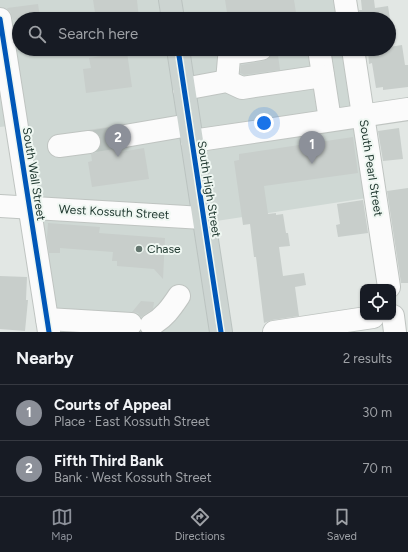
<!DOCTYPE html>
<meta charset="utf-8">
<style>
:root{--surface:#171b24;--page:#242831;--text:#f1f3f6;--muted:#9ea1a6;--line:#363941;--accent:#8c9099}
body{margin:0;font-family:Figtree,sans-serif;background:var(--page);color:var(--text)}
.controls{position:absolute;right:12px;bottom:12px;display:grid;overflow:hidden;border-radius:8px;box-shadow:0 1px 3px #0004}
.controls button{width:36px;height:36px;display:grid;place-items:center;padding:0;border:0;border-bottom:1px solid var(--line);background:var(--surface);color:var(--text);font:20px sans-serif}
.you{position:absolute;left:264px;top:123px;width:14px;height:14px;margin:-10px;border:3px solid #fff;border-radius:50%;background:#1a73e8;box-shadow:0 0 0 6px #1a73e833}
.badge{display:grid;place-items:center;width:26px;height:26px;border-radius:50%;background:var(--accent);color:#fff;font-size:13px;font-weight:700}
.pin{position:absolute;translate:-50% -33px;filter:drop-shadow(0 1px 2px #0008)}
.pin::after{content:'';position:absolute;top:21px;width:14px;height:12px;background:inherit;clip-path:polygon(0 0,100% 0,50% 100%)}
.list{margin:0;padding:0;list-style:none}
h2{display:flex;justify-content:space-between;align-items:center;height:52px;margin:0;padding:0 16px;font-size:17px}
h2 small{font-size:13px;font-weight:400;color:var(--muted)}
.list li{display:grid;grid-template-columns:26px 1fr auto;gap:12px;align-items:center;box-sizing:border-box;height:56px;padding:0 16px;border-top:1px solid var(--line)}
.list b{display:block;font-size:15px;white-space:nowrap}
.list p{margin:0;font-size:13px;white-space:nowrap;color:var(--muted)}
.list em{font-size:13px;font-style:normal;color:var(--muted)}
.icon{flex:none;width:22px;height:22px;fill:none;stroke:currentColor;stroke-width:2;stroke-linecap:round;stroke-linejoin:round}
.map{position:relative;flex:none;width:408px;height:332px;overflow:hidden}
.search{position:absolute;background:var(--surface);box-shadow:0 1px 3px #0004;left:12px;right:12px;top:12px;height:44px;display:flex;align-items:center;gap:10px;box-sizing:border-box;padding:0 14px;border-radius:22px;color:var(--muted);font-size:15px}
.sheet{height:164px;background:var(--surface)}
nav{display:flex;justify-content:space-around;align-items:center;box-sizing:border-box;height:56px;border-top:1px solid var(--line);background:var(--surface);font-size:11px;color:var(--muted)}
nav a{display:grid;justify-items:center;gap:2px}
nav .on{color:var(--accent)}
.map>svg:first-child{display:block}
.built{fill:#cfd8d4}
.building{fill:#c8cecb}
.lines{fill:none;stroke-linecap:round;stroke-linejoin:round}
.minor-tunnel{stroke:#bbc4c0;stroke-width:22;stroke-dasharray:22 11;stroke-linecap:butt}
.minor-casing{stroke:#bfc4c1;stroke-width:24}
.major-casing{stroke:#bbc3c0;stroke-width:24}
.minor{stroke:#fbfbfb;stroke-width:22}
.major{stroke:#ccd4d1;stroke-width:22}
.cycleway-casing{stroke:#eff7f2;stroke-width:8}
.cycleway{stroke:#0057b8;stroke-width:5}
.poi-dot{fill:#64766f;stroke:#eff7f2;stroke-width:1.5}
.labels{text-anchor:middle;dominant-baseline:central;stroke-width:4;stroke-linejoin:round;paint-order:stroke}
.street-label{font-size:12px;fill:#203930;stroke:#eff7f2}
.poi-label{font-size:12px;fill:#203930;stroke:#eff7f2;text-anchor:start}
</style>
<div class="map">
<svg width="408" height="332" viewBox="0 0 408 332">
<rect width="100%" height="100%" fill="#e2e7e4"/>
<polygon class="built" points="0,0 343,0 346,19 19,19 19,49 351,49 373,197 203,223 217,332 47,332 16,125 0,127"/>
<g class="building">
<polygon points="93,0 137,0 139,19 96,19"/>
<polygon points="225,0 294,0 297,19 228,19"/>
<polygon points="361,0 374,0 375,8 388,6 390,19 360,19 359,10 362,10"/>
<polygon points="38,4 40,17 13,20 10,11 8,10 7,8"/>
<polygon points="402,45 405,65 408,65 408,87 383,90 383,87 376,88 372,63 369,64 368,50 389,49 389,47"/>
<polygon points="127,52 132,87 86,93 83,69 91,68 89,58"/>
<polygon points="271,55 278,55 280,70 244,75 240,73 241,65 263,61 268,59"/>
<polygon points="114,126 111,128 107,133 107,139 109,145 114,149 120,149 121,152 144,148 149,179 92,187 88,162 92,161 91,154 97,152 101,146 101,141 99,134 94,131 88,130"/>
<polygon points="399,128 403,159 383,161 378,131"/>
<polygon points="353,137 358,173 264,186 268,214 276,213 276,215 283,214 286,233 288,233 290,246 279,247 283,276 304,273 306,285 295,287 299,316 272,320 264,323 256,257 254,257 250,224 243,225 234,161 239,160 239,154"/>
<polygon points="408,188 408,283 401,283 387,191"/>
<polygon points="363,200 368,233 338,237 336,225 340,224 337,204"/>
<polygon points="48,223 100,227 99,233 165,238 163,279 154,269 117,266 117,261 112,261 113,252 60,248 60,253 49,253 47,237"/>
<polygon points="0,276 27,277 26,300 28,300 25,331 0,329"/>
<polygon points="141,301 154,302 153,309 141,317 138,313 132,312"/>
</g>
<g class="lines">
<polyline class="minor-tunnel" points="89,142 119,137"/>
<defs>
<g id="minor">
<polyline points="345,0 348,19"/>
<polyline points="0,19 49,332"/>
<polyline points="319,49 330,120"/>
<polyline points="353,49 389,287"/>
<polyline points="227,81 229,58 235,53 261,49"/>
<polyline points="184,89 227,81 242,88 323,76"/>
<polyline points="119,137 189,125"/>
<polyline points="192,141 408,109"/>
<polyline points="59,146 89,142"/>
<polyline points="0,206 203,218"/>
<polyline points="393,316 395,332"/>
<polyline points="47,319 131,324"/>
<path d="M151 325C164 318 171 308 179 296"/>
<polyline points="274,332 373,317"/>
</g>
<g id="major">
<polyline points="170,0 173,19"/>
<polyline points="178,49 221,332"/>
</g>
</defs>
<use href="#minor" class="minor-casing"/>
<use href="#major" class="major-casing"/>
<use href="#minor" class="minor"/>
<use href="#major" class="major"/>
<defs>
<g id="cycleway">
<polyline points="0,19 49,332"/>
<polyline points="178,49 221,332"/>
</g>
</defs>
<use href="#cycleway" class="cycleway-casing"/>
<use href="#cycleway" class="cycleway"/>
</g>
<circle class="poi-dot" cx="139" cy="249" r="4"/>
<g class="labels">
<g class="street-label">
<text transform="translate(371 168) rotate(81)">South Pearl Street</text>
<text transform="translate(34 174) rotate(81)">South Wall Street</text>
<text transform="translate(209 189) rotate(81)">South High Street</text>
<text transform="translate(114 212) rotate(3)">West Kossuth Street</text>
</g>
<g class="poi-label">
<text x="147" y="249">Chase</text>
</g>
</g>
</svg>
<div class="controls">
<button><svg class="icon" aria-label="locate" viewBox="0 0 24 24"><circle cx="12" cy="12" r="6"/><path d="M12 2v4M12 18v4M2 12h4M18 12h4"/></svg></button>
</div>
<div class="you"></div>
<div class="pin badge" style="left:312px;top:164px">1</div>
<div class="pin badge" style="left:118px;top:157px">2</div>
<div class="search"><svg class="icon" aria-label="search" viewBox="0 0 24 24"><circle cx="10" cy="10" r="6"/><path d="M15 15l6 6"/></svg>Search here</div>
</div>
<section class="sheet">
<h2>Nearby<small>2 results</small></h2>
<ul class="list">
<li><span class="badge">1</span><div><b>Courts of Appeal</b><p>Place · East Kossuth Street</p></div><em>30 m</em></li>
<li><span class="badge">2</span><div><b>Fifth Third Bank</b><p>Bank · West Kossuth Street</p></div><em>70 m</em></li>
</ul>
</section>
<nav>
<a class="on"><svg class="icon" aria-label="map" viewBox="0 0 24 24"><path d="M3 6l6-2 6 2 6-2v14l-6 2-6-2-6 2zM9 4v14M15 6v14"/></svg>Map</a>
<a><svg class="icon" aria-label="directions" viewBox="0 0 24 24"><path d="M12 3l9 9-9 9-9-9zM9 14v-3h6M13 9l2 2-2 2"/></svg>Directions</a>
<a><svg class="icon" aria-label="saved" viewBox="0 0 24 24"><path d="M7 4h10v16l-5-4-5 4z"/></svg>Saved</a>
</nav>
